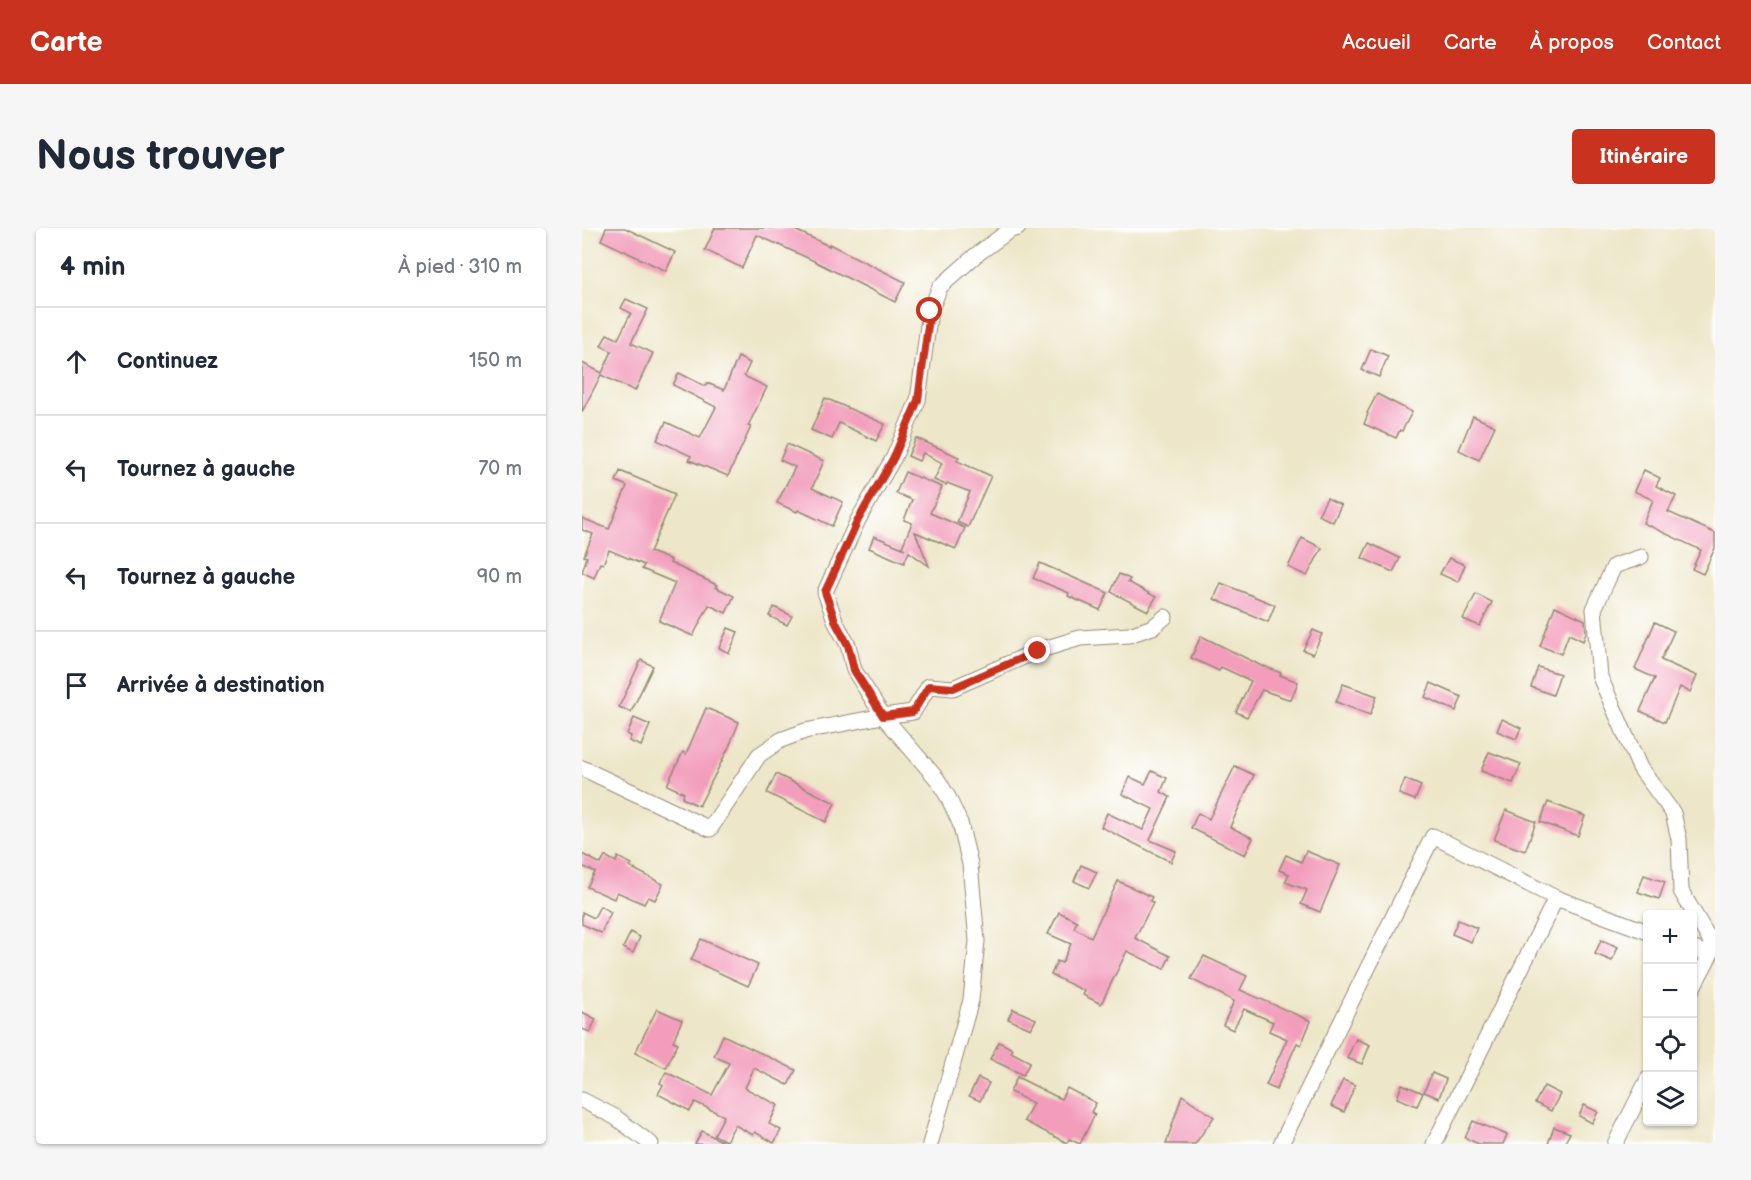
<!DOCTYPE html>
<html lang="fr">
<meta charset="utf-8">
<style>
:root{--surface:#fff;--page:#f6f6f7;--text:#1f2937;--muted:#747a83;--line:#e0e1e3;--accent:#c8321e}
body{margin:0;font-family:"Balsamiq Sans",sans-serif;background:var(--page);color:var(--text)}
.controls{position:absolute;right:18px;bottom:18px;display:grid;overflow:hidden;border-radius:6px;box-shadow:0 2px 4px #0004}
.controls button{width:54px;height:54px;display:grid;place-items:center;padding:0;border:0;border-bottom:2px solid var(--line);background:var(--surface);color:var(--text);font:30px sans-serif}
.stop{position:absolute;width:18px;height:18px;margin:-14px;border:4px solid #c8321e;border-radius:50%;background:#fff}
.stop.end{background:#c8321e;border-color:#fff;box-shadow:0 2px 6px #0008}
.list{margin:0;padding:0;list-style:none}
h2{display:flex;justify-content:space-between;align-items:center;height:78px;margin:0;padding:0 24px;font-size:26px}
h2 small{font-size:20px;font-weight:400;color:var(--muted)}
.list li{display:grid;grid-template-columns:39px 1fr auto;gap:18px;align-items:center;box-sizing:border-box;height:108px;padding:0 24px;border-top:2px solid var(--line)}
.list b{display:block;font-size:22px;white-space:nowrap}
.list em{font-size:20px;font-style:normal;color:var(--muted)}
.icon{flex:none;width:33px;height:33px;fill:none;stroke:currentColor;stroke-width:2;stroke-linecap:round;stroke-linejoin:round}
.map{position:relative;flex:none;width:1133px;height:916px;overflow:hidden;border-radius:6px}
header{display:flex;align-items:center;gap:36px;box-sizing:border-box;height:84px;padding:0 30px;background:var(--accent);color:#fff}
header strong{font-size:28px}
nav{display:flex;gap:33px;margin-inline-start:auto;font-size:21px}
.intro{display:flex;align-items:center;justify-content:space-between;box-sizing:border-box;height:144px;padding:0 36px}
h1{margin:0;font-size:42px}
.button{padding:15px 27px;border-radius:6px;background:var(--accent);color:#fff;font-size:21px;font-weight:700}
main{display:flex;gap:36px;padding:0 36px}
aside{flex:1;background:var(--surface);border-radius:6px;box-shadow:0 2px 4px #0004}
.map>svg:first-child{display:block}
.building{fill:#f29dbb}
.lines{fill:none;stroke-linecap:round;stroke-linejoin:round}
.street-casing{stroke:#948873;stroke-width:17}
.street{stroke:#fff;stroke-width:15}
.route{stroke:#c8321e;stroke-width:8}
</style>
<header>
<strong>Carte</strong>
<nav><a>Accueil</a><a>Carte</a><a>À propos</a><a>Contact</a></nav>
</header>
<div class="intro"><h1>Nous trouver</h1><a class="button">Itinéraire</a></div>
<main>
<aside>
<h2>4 min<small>À pied · 310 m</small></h2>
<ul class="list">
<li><svg class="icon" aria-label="ahead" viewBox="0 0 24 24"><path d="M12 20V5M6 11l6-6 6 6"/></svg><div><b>Continuez</b></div><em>150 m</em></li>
<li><svg class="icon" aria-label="left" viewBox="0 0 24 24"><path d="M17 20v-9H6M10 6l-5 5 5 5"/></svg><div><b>Tournez à gauche</b></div><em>70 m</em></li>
<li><svg class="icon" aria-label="left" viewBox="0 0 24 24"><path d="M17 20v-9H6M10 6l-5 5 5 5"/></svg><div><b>Tournez à gauche</b></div><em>90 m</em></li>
<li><svg class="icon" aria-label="arrive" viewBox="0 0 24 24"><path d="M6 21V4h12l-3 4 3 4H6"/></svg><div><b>Arrivée à destination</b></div></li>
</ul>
</aside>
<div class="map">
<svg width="1133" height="916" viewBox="0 0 1133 916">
<rect width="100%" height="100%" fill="#fff"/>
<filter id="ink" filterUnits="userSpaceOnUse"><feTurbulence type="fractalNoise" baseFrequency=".0167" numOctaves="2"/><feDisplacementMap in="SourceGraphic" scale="12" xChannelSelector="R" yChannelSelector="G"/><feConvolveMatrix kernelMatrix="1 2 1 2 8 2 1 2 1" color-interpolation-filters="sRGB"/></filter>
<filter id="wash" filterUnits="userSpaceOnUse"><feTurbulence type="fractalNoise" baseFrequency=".008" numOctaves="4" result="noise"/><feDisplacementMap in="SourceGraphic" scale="24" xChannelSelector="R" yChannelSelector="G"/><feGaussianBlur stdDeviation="1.35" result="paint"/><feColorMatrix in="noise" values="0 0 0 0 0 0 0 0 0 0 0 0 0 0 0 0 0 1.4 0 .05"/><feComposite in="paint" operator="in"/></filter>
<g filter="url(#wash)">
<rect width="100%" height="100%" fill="#ede6c8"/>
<g id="blocks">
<g class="building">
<polygon points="24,0 43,0 93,24 84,43 19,12"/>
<polygon points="133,0 209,0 247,18 247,16 323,54 313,74 228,31 175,7 160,40 123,22"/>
<polygon points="44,71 66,81 49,115 71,125 53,163 19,147 0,184 0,135 20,145 30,123 19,118 25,106 36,111 49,85 39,80"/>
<polygon points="789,121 806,128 797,149 780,142"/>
<polygon points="156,129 168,135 162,148 185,159 166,198 169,199 146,248 107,232 109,228 75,212 84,194 118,210 134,179 91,157 97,145 123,158 125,155 142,162"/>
<polygon points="795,166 830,184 820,203 818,202 814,210 782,196 786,186 785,185"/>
<polygon points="243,170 303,196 294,213 257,195 250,211 229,202"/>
<polygon points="891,188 913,198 897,232 877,222"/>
<polygon points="334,210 377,229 375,233 409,248 386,299 375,294 388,264 365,255 364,257 352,252 360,235 341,225 337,233 326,228"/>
<polygon points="205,216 242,233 230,260 261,274 250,298 216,282 215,284 195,275 213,239 198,232"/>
<polygon points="1062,242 1078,250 1074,258 1094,268 1086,284 1133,305 1133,320 1121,346 1110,341 1119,322 1061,295 1071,272 1052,263"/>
<polygon points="38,243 93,266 68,324 89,332 88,335 135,357 133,359 152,368 144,385 127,377 111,408 77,393 93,355 60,341 62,337 27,322 21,336 18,335 12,350 0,344 5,329 2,328 11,306 0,302 0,290 27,301 45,258 34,253"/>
<polygon points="323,244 360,259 348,285 383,300 374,321 333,304 347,338 327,324 322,335 287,320 292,308 323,321 320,319 330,295 322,292 330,272 314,265"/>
<polygon points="745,270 759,277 751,294 736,287"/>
<polygon points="720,310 740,320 725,348 706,339"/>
<polygon points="787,315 818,330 811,344 780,330"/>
<polygon points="867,330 883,337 876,354 858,346"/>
<polygon points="458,335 526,365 518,382 486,368 487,365 451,350"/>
<polygon points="537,346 548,351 546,354 574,369 566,383 529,364"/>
<polygon points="639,355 693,377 686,394 632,371"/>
<polygon points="894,366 910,374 898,398 881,391"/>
<polygon points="973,378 1003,392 1004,405 1001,413 987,406 979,426 958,418"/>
<polygon points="192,379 210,388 205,397 187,388"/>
<polygon points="1073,394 1092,403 1079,432 1115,448 1108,464 1098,459 1083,494 1058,483 1073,450 1053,441"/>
<polygon points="146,400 156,404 147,425 137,420"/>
<polygon points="731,402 740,406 731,426 721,422"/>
<polygon points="619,408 682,439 682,438 699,445 698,447 716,454 709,472 680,462 665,489 654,484 669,453 639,439 637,443 609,430"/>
<polygon points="59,432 71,438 49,484 37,479"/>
<polygon points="956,439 978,446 971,467 949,459"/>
<polygon points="849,455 880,469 874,483 843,469"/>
<polygon points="761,456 795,468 788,487 754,474"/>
<polygon points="124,480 157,494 147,519 117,578 100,570 102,565 85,557 101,524 104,526"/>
<polygon points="52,490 68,497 59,518 47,513 49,508 45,506"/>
<polygon points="920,491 939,500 934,511 915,503"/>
<polygon points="907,524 939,536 931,555 899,543"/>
<polygon points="653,538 672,547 648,599 671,610 663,627 609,600 616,585 627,591"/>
<polygon points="570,543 585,550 579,564 588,569 568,612 594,623 589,634 519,599 525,585 561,602 571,581 540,566 548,549 563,556"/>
<polygon points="194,546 253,575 244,594 185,565"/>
<polygon points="823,551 839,558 833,572 817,566"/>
<polygon points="966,574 1003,588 996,608 958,594"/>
<polygon points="924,582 954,594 943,623 912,612"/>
<polygon points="724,623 758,637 738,684 719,676 725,662 703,654 707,646 697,642 704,627 719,634"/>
<polygon points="0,626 19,636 23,628 34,634 36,629 50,636 48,639 81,656 73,672 66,669 62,676 35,664 32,671 5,659 13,644 0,638"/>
<polygon points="499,637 515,644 507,660 492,653"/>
<polygon points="1062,647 1083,654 1077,671 1056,664"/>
<polygon points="536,653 570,669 568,673 571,675 553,710 588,728 582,741 545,723 519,776 501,767 503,763 469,747 475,733 480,735 489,716 466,706 477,684 495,693 492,700 509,709"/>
<polygon points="18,678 29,684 19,705 0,696 0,684 12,690"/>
<polygon points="876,692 895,700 889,714 870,706"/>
<polygon points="49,704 58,709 51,725 41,720"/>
<polygon points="119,711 176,737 166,758 109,732"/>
<polygon points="1019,712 1036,719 1030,733 1013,726"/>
<polygon points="622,728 665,748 658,762 729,793 719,817 715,815 694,862 684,857 705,811 687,803 691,794 662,781 651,802 641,797 652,773 609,751"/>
<polygon points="75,781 100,792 91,813 96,815 84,840 53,825"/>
<polygon points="431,781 454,791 449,801 426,791"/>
<polygon points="0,784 14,791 8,804 0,801"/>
<polygon points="141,807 214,842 206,857 172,840 163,860 196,877 187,896 199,902 192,915 173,904 171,907 153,897 144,913 132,907 142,888 113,874 108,883 76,866 81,857 78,855 84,844 130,867 147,835 132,828"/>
<polygon points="774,811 788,817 780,836 765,830"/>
<polygon points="417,814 431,821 429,824 448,834 441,847 408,831"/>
<polygon points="850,845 864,851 857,870 842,864"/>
<polygon points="435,849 479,871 485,860 514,875 509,884 513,886 498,916 487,911 485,915 442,893 451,875 428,864"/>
<polygon points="396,850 407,855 398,873 387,868"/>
<polygon points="761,852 773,857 762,884 749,878"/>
<polygon points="820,856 841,865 835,878 815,870"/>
<polygon points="962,858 978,866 969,883 953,875"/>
<polygon points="600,867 632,889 613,916 584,916"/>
<polygon points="1002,877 1016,884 1010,895 997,888"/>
<polygon points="891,893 925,907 921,916 897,916 883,910"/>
<polygon points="972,899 988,905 982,916 966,916"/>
<polygon points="120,903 145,916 113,916"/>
</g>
</g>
</g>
<g filter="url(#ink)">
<use href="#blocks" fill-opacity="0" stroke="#948873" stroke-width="1.5"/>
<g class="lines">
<defs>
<g id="street">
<polyline points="1059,329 1032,338 1012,381 1018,449 1058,540 1091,585 1097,611 1099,663 1129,714 1128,727 1110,761"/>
<polyline points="0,540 128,601 177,527 199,512 223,503 301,488 331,484 347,458 371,460 455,423 498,410 547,407 571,399 583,389"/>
<polyline points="1110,720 1128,727"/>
<polyline points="0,872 33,889 69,916"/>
<polyline points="348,916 389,772 395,713 388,636 378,595 366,569 355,551 301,488 272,442 266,417 254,395 243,364 276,292 312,229 336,172 348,83 358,59 394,27 428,2 436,0"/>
<polyline points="699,916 851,608 974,670 1066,704"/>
<polyline points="852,916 974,670"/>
<polyline points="1033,916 1066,851"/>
</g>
</defs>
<use href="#street" class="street-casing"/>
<use href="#street" class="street"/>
</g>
</g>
<g class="lines" filter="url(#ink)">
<polyline class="route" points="348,83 336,172 312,229 276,292 243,364 254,395 266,417 272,442 301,488 331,484 347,458 371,460 456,423"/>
</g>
</svg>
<div class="controls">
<button>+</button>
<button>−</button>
<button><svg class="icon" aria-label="locate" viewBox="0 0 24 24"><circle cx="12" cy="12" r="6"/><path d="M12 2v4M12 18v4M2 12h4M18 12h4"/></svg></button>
<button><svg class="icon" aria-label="layers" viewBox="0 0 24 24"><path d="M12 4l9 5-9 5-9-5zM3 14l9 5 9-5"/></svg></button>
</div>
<div class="stop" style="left:348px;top:83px"></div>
<div class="stop end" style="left:456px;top:423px"></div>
</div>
</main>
